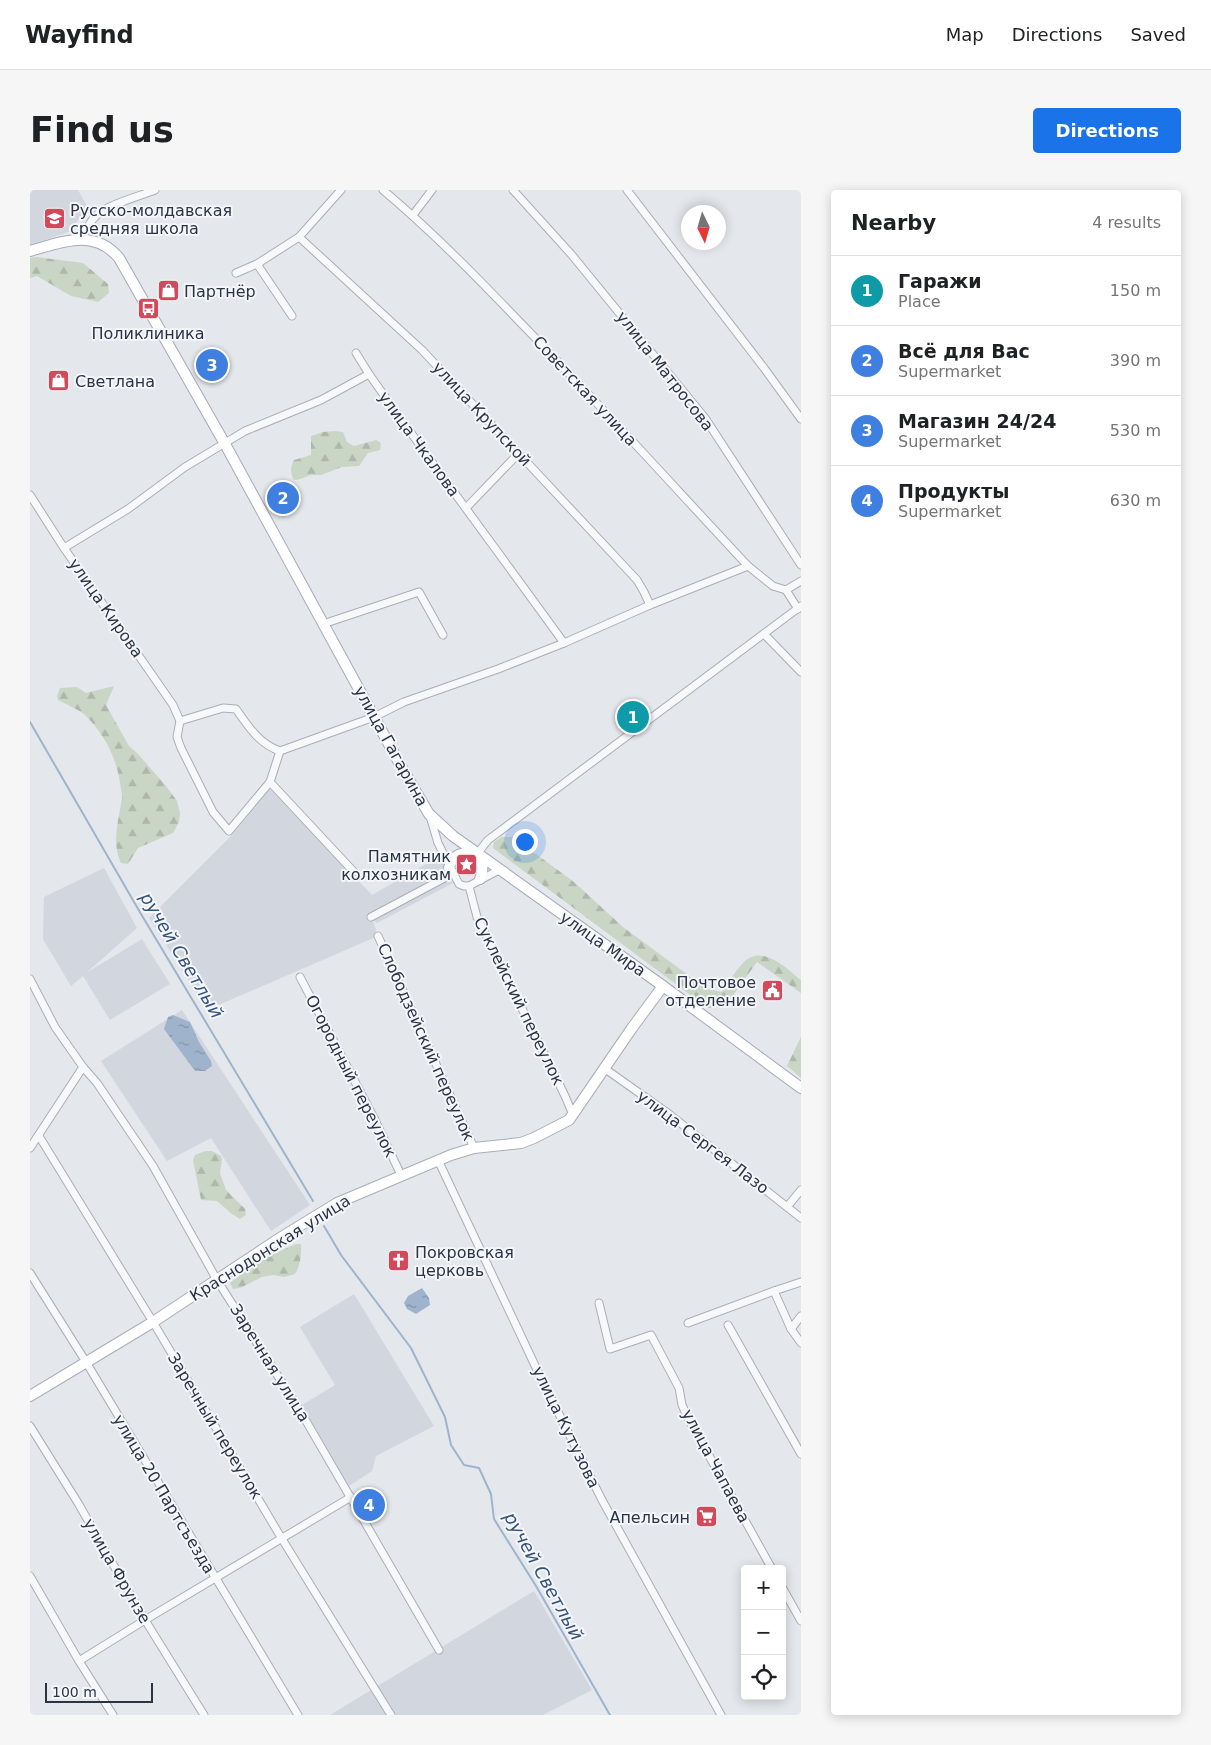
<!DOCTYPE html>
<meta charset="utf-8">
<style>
:root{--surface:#fff;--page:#f6f6f6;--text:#202124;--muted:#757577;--line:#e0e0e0;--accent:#1a73e8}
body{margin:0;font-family:"DejaVu Sans",sans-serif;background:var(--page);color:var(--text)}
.controls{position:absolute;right:15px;bottom:15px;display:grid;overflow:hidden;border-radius:5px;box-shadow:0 2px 12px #0003}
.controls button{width:45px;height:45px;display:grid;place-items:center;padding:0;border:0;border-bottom:1px solid var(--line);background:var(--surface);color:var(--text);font:25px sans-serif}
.compass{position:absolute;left:651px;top:15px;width:45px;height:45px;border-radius:50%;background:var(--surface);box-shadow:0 2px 12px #0003;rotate:175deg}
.scale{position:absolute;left:15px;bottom:12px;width:108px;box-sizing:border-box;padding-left:5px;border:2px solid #2b3445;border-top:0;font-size:14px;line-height:18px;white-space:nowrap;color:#2b3445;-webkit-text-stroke:4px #f4f6f9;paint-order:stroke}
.you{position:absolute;left:494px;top:651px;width:18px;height:18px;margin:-12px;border:4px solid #fff;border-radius:50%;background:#1a73e8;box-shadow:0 0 0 8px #1a73e833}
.badge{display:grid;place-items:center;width:32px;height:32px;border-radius:50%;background:var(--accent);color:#fff;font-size:16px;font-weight:700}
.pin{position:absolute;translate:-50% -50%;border:2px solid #fff;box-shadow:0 1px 5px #0006}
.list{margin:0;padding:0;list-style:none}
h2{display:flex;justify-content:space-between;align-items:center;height:65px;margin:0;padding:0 20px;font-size:21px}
h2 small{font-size:16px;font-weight:400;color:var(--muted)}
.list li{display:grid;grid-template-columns:32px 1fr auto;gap:15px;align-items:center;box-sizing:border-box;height:70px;padding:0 20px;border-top:1px solid var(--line)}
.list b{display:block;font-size:19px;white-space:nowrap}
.list p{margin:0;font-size:16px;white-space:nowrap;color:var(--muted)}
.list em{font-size:16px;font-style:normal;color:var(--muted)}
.icon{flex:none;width:28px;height:28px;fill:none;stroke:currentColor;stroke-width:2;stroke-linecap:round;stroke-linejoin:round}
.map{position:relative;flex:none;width:771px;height:1525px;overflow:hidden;border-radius:5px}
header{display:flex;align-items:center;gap:30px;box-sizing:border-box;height:70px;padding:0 25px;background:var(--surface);border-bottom:1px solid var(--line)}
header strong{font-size:24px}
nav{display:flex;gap:28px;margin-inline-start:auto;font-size:18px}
.intro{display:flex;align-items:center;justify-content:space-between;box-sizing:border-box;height:120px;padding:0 30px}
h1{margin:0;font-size:35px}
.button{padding:12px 22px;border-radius:5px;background:var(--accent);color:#fff;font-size:18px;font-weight:700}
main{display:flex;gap:30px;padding:0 30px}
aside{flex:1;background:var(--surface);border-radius:5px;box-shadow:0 2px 12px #0003}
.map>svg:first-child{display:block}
.built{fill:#d2d6de}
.grass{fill:url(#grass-tufts)}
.forest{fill:url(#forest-firs)}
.water{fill:url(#water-ripples)}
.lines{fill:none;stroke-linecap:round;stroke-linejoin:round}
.stream{stroke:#9fb4cc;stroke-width:2}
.street-casing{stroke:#a9aeb7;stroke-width:9}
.secondary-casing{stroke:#a9aeb7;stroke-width:12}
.primary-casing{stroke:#a3abb8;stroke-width:12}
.street{stroke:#f7f8fa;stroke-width:7}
.secondary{stroke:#fff;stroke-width:10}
.primary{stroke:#fff;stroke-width:10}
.labels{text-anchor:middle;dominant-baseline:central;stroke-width:4;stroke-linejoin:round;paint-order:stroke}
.poi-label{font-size:16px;fill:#2b3445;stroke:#f4f6f9;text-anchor:start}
.street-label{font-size:16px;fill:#2b3445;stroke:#f4f6f9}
.water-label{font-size:18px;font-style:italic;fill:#34527a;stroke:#f4f6f9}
</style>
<header>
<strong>Wayfind</strong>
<nav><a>Map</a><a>Directions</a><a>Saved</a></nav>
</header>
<div class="intro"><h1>Find us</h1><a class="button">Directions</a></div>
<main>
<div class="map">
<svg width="771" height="1525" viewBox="0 0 771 1525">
<defs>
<pattern id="grass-tufts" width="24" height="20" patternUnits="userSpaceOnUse" patternTransform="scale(1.25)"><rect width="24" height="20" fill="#c9d6c5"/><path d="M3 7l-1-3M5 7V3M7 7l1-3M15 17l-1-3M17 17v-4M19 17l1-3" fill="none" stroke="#adb8ab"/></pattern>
<pattern id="forest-firs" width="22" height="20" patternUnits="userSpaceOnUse" patternTransform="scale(1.25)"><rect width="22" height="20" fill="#c9d6c5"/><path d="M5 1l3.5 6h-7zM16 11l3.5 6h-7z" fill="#adb8ab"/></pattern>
<pattern id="water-ripples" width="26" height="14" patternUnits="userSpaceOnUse" patternTransform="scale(1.25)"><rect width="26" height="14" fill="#9fb4cc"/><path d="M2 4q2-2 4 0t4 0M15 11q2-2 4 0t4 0" fill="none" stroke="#8293a7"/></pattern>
</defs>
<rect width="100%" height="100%" fill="#e4e7ec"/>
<g class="built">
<polygon points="0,0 48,0 57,16 41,41 0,55"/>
<polygon points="240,599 342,705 410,666 423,693 347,733 342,729 348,746 177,820 119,728 203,644"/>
<polygon points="74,678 107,738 56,783 112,749 140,794 80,830 53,786 41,796 13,749 14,707"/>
<polygon points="152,820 280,1015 241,1041 181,948 137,971 71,871"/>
<polygon points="324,1104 404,1236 346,1266 342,1281 319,1296 272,1215 305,1195 270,1137"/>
<polygon points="504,1401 562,1500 513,1525 300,1525"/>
</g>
<polygon class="grass" points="434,666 448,668 448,682 439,686 430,681 430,671"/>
<g class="forest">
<polygon points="6,67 53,73 78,94 79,103 68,112 41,106 7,86 0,88 0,68"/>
<path d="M305 241 313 242 317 252 324 256 346 250 351 253 350 260 338 263 329 276 312 277 291 285H281L270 289 264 290C260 282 260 278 264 270L281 265V246L293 242Z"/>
<path d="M84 496 76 515 99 556 108 564 136 596 147 611 150 623 149 632 143 643 108 658 98 674 91 673C81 653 89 629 92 608 92 603 91 598 90 593 86 566 74 544 55 525 48 519 37 515 28 510L27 506 30 498 47 497 56 503Z"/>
<path d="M472 647H483L544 692 593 737 677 799 692 802C699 793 705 781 713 773 732 753 756 778 771 790V803L727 772 696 815 678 818 463 658 464 652Z"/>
<polygon points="771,847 771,888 757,876"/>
<polygon points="175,961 182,961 191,966 192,969 190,983 196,1000 215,1019 216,1025 210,1029 202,1024 187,1011 171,1010 163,970 165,965"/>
<path d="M266 1054H271C272 1064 270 1076 265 1084L254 1087 243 1085 232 1087 210 1098 203 1099 200 1093C220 1076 242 1064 266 1054Z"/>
</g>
<g class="water">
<polygon points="143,825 160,832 169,852 181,871 182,876 175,881 165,881 134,839 138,827"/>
<polygon points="392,1098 399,1108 400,1115 386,1124 377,1119 374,1113 378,1106"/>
</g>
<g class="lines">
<g class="stream">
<polyline points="0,532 111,724 283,1011"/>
<polyline points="294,1036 311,1065 381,1158 415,1227 421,1255 434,1275 449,1278 461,1304 464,1329 506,1396 580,1525"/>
</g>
<defs>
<g id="street">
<polyline points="311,0 269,47 392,160 607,390 614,402 620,415"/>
<path d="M353 0C409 47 460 101 511 154 581 227 649 302 718 376L743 396 756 400"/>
<polyline points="483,0 541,64 675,228 771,375"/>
<polyline points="597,0 734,178 771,229"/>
<polyline points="383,25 402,0"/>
<path d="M51 49C56 41 59 32 66 26 76 15 110 6 125 0"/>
<polyline points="227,74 262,126"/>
<polyline points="206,83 227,74 269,47"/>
<polyline points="326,163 339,184"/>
<polyline points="0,305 34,358 143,515 150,531 147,547 151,558 183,622 199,641 240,592 250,561"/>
<polyline points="436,318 488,264"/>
<path d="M34 358 98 319 155 277 215 241 291 210 339 184C403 275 469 363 534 453"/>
<polyline points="756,400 768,419"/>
<polyline points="756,400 771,391"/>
<polyline points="293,434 389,402 413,445"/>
<polyline points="734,444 771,482"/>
<path d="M150 531 193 518 206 519C218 536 229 554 250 561L344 527 374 512 468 479 534 453 620 415 718 376"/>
<polyline points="240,592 324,682"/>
<polyline points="400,626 408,653 429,694 434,696 439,696 469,680"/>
<polyline points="447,664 458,650 771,416"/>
<polyline points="439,696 447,727 535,906 543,925"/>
<polyline points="341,727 422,684"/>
<polyline points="348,746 444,958"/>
<polyline points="270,787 344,928 371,985"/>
<polyline points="0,789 25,837 53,877 67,893 123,976 187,1090 272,1224 409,1460"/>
<polyline points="574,878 639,924 771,1028"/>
<polyline points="9,946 123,1132 252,1349 361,1525"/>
<polyline points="0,958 53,877"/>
<polyline points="408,970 509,1184 572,1310 691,1525"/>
<polyline points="757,1017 771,1000"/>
<polyline points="0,1083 56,1172 268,1525"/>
<polyline points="744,1101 761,1139 771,1153"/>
<polyline points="569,1113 580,1159 621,1145 649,1198 652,1215 658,1228 742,1379"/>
<polyline points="658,1133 744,1101 771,1092"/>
<polyline points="698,1135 771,1264"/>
<polyline points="761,1139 771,1126"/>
<polyline points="0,1236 48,1313 115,1430 174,1525"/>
<polyline points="0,1386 49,1471 83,1525"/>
<polyline points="752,1397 771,1431"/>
<polyline points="49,1471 115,1430 321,1307"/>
</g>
<polyline id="secondary" points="0,1206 123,1132 250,1048 307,1013 421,965 444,958 491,953 504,948 539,930 602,838 633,796"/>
<g id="primary">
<path d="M0 61C32 52 64 38 89 68L195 254 372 578 399 624 423 646 633 796 771 898"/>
<path d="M419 678C422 664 434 661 447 664 453 672 454 680 450 689"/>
</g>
</defs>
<use href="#street" class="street-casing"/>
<use href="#secondary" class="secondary-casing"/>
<use href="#primary" class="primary-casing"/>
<use href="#street" class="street"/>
<use href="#secondary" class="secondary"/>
<use href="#primary" class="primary"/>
</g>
<defs>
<symbol id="school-square" viewBox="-11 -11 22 22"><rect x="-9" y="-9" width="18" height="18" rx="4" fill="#d1495b" stroke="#f4f6f9"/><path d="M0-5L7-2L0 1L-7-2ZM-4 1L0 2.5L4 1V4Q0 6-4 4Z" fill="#fff"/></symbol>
<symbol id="shop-square" viewBox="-11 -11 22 22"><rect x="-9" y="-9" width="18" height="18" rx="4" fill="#d1495b" stroke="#f4f6f9"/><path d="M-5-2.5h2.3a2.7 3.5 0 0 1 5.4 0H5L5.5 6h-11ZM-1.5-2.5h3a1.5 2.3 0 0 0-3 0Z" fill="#fff"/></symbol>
<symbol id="bus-square" viewBox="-11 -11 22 22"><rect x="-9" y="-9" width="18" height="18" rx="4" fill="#d1495b" stroke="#f4f6f9"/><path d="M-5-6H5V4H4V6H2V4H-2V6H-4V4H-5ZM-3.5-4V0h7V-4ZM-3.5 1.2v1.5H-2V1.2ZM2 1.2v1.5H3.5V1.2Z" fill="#fff"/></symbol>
<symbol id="sight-square" viewBox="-11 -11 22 22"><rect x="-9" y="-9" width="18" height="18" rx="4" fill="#d1495b" stroke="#f4f6f9"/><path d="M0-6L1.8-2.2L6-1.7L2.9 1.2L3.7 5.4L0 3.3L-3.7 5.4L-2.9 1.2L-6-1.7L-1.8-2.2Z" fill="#fff"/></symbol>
<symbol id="civic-square" viewBox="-11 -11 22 22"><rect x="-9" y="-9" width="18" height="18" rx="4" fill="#d1495b" stroke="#f4f6f9"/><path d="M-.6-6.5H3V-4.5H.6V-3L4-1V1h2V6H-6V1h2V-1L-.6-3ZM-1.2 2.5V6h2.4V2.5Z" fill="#fff"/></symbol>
<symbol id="church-square" viewBox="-11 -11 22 22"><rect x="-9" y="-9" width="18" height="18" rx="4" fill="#d1495b" stroke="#f4f6f9"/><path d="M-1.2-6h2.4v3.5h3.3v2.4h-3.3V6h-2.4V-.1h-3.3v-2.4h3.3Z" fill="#fff"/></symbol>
<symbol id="supermarket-square" viewBox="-11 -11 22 22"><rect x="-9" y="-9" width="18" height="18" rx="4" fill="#d1495b" stroke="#f4f6f9"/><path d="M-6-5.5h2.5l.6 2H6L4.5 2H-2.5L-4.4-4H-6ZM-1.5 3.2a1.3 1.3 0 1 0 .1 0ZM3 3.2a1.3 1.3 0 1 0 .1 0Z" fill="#fff"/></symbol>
</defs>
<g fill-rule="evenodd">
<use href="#school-square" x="12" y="16" width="25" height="25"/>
<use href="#shop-square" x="126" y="88" width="25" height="25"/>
<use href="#bus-square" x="106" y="106" width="25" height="25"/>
<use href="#shop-square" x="16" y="178" width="25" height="25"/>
<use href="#sight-square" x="424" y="662" width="25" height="25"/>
<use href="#civic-square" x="730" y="788" width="25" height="25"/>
<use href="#church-square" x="356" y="1058" width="25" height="25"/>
<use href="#supermarket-square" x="664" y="1314" width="25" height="25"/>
</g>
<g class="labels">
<g class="poi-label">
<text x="40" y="20">Русско-молдавская<tspan x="40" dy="18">средняя школа</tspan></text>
<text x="154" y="101">Партнёр</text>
<text x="118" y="143" text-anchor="middle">Поликлиника</text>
<text x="45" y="191">Светлана</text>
<text x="421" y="666" text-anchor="end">Памятник<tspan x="421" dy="18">колхозникам</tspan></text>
<text x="726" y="792" text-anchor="end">Почтовое<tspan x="726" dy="18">отделение</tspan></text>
<text x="385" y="1062">Покровская<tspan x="385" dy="18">церковь</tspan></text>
<text x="660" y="1327" text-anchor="end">Апельсин</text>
</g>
<g class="street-label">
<text transform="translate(635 181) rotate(52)">улица Матросова</text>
<text transform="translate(555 201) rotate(47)">Советская улица</text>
<text transform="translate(452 224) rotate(47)">улица Крупской</text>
<text transform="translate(389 254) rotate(54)">улица Чкалова</text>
<text transform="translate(76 418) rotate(55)">улица Кирова</text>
<text transform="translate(361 556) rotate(61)">улица Гагарина</text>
<text transform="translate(573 754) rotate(35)">улица Мира</text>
<text transform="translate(489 811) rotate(64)">Суклейский переулок</text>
<text transform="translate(396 852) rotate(66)">Слободзейский переулок</text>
<text transform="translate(321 886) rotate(63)">Огородный переулок</text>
<text transform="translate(673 952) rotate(37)">улица Сергея Лазо</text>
<text transform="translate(240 1058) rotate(-32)">Краснодонская улица</text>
<text transform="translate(240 1173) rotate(58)">Заречная улица</text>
<text transform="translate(185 1236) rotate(59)">Заречный переулок</text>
<text transform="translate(536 1237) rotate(64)">улица Кутузова</text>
<text transform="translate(686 1276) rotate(62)">улица Чапаева</text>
<text transform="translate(134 1304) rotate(59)">улица 20 Партсъезда</text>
<text transform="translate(87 1381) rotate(60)">улица Фрунзе</text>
</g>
<g class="water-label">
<text transform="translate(152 765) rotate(59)">ручей Светлый</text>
<text transform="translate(514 1386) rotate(61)">ручей Светлый</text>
</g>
</g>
</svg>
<div class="controls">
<button>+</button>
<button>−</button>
<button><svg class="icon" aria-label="locate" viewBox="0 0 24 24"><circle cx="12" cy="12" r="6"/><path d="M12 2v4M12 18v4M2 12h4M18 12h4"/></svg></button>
</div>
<svg class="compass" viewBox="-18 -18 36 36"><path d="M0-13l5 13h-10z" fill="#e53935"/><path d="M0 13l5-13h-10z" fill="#757577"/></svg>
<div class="scale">100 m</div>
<div class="you"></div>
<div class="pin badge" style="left:603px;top:527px;background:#0f9aa8">1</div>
<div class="pin badge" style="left:253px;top:308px;background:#3f7fe0">2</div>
<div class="pin badge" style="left:182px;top:175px;background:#3f7fe0">3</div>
<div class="pin badge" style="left:339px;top:1315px;background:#3f7fe0">4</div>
</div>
<aside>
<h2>Nearby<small>4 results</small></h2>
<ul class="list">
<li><span class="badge" style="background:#0f9aa8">1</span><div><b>Гаражи</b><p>Place</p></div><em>150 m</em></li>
<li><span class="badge" style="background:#3f7fe0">2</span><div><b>Всё для Вас</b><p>Supermarket</p></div><em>390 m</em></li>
<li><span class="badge" style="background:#3f7fe0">3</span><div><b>Магазин 24/24</b><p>Supermarket</p></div><em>530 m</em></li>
<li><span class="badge" style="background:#3f7fe0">4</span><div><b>Продукты</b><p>Supermarket</p></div><em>630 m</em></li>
</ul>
</aside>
</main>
